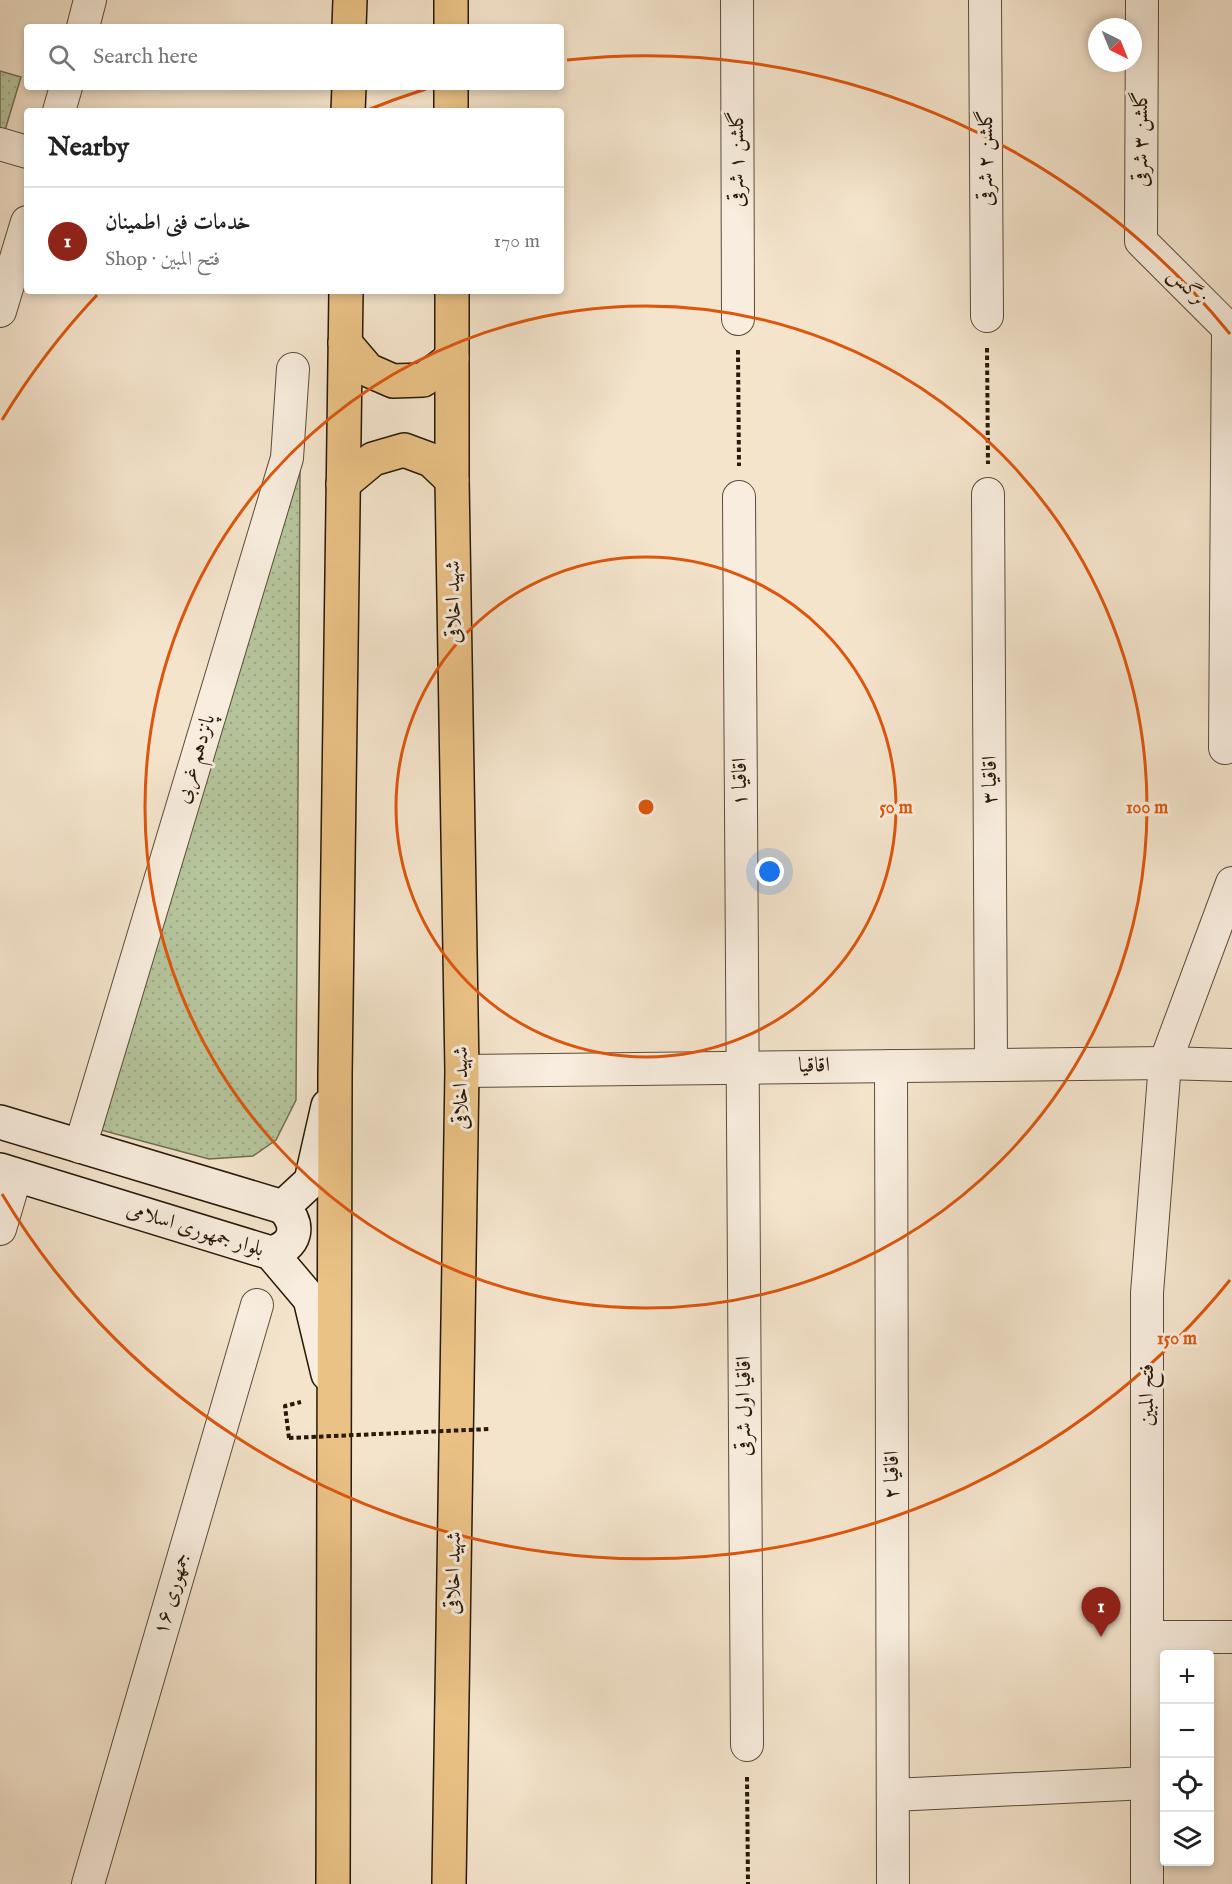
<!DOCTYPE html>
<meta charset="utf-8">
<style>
:root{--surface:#fff;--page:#f2f2f2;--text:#222;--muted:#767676;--line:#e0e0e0;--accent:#8f2418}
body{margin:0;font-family:"IM FELL English",Amiri,serif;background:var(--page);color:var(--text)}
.controls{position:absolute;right:18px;bottom:18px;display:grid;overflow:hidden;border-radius:6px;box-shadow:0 3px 9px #0003}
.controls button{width:54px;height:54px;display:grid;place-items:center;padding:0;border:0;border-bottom:2px solid var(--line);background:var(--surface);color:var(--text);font:30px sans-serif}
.compass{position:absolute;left:1088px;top:18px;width:54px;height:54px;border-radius:50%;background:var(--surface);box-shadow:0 3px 9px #0003;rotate:137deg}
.you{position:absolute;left:770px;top:872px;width:21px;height:21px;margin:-15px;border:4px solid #fff;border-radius:50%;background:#1a73e8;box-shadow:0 0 0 9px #1a73e833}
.badge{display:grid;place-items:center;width:39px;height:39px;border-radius:50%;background:var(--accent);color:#fff;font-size:20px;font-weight:700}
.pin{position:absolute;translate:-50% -50px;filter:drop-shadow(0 2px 3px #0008)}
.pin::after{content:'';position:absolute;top:32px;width:21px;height:18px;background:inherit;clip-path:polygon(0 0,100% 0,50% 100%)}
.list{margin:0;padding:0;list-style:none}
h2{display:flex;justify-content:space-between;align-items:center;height:78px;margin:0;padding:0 24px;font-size:26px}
h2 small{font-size:20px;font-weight:400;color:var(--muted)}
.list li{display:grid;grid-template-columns:39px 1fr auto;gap:18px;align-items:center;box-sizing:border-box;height:108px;padding:0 24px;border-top:2px solid var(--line)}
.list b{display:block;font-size:22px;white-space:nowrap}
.list p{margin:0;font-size:20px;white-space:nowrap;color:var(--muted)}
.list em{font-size:20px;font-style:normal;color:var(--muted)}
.icon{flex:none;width:33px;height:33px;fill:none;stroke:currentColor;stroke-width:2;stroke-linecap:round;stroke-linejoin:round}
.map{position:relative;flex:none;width:1232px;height:1884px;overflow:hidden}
.search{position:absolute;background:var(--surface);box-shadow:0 3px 9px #0003;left:24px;top:24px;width:540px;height:66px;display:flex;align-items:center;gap:15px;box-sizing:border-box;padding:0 21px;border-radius:6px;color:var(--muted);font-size:22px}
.panel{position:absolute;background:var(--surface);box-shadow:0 3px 9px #0003;left:24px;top:108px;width:540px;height:186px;border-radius:6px}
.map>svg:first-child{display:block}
.grass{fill:url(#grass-dots);stroke:#6f6f52;stroke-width:1.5}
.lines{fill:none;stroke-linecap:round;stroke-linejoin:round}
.street-casing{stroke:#5b4c39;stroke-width:34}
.secondary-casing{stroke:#281908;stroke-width:36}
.primary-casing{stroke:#281908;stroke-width:36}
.path{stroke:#281908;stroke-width:4;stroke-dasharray:4.5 3;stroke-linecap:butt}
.street{stroke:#f8edde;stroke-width:32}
.secondary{stroke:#f8edde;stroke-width:33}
.primary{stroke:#eac286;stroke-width:33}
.path-bridge{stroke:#281908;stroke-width:4;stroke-dasharray:4.5 3;stroke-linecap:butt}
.ring{fill:none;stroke:#de560c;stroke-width:3}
.labels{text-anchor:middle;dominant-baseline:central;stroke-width:6;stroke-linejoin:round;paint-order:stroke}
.street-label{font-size:21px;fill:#281908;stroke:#f8edde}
.centre{fill:#de560c;stroke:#f8edde;stroke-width:3}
.ring-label{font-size:18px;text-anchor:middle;font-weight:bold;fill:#de560c;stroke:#f8edde;stroke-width:6;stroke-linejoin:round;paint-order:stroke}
</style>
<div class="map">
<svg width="1232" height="1884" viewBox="0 0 1232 1884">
<defs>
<pattern id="grass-dots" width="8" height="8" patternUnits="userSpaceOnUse" patternTransform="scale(1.5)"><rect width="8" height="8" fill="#b6c59c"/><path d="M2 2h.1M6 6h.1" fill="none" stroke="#9ca985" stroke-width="1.8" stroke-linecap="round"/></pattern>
</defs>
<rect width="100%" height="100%" fill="#f4e4cc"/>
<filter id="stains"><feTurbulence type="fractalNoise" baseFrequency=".00333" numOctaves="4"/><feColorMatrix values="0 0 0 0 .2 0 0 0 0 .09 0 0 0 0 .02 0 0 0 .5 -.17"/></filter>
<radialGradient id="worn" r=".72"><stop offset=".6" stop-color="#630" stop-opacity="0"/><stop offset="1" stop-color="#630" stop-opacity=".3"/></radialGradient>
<g class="grass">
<polygon points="0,71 21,77 0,147"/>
<polygon points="300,470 296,1100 276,1140 253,1156 209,1159 86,1126"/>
</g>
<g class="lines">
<defs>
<g id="street">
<polyline points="737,0 738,319"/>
<polyline points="985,0 987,316"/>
<polyline points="1142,0 1141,241 1232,332"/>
<polyline points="83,27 90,0"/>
<polyline points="59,111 66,87"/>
<polyline points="0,144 27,152"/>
<polyline points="0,311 27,222"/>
<polyline points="988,494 991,1065"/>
<polyline points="739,497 747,1745"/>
<polyline points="1225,748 1228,328"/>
<polyline points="891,1066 893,1884"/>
<polyline points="462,1071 1165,1063 1232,1065"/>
<polyline points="80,1147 287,458 293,369"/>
<polyline points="0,1229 16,1175"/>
<polyline points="1147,1637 1232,1637"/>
<polyline points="893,1795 1147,1783"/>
<polyline points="88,1884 257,1305"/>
<polyline points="1147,1884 1147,1293 1165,1063 1232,883"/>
</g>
<g id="secondary">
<polyline points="0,1122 283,1207 311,1181 328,1106"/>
<polyline points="0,1170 271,1253 310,1299 328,1374"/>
<path d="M271 1253C296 1246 301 1226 283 1207"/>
</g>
<g id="primary">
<polyline points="451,0 451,27"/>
<polyline points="349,27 350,0"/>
<polyline points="451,87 451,111"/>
<polyline points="348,111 349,87"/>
<polyline points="345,343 368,370 393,381 423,380 452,358"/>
<polyline points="343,484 373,459 404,450 431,460 452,480"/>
<polyline points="333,1884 335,1075 346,291"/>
<polyline points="449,1884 462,1071 452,480 452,291"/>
</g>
</defs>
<use href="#street" class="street-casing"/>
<use href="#secondary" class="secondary-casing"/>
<use href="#primary" class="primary-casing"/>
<g class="path">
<polyline points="987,348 988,464"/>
<polyline points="738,350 739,466"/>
<polyline points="289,1438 285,1406 301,1402"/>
<polyline points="747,1777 748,1884"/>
</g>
<use href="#street" class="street"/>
<use href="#secondary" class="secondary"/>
<use href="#primary" class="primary"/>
<polyline class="path-bridge" points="289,1438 490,1429"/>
</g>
<g class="ring">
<circle cx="646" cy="807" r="250"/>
<circle cx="646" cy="807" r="501"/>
<path d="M1230 1280A751 751 0 0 1 2 1194M2 420A751 751 0 0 1 97 295M365 111A751 751 0 0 1 426 89M567 60A751 751 0 0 1 1230 334"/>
</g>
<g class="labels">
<g class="street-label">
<text transform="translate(1141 139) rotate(-90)">گلشن ۳ شرقی</text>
<text transform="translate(986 158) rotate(-90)">گلشن ۲ شرقی</text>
<text transform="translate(737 159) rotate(-90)">گلشن ۱ شرقی</text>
<text transform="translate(1187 287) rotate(45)">نرگس</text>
<text transform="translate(454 602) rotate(-91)">شهید اخلاقی</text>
<text transform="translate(196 759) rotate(-73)">پانزدهم غربی</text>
<text transform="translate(990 780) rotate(-90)">اقاقیا ۳</text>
<text transform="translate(740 782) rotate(-90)">اقاقیا ۱</text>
<text transform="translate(814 1066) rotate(-1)">اقاقیا</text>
<text transform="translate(461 1088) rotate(-90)">شهید اخلاقی</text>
<text transform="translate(195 1230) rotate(17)">بلوار جمهوری اسلامی</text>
<text transform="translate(1147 1395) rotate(-90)">فتح المبین</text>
<text transform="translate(744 1406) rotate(-90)">اقاقیا اول شرقی</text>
<text transform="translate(892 1475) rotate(-90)">اقاقیا ۲</text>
<text transform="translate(454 1573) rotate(-89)">شهید اخلاقی</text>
<text transform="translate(172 1594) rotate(-74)">جمهوری ۱۶</text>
</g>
</g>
<circle cx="646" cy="807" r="9" class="centre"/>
<g class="ring-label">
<text x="896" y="813">50 m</text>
<text x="1147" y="813">100 m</text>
<text x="1177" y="1344">150 m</text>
</g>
<rect width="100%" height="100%" filter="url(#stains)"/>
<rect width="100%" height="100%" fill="url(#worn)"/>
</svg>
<div class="controls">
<button>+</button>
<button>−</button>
<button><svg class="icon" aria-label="locate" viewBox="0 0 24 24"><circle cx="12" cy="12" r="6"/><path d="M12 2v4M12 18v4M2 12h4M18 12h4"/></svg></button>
<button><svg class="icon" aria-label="layers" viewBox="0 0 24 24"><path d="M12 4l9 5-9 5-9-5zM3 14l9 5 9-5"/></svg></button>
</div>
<svg class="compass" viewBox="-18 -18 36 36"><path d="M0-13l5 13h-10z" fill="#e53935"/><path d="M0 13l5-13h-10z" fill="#767676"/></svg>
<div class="you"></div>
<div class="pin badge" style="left:1101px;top:1637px">1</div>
<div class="search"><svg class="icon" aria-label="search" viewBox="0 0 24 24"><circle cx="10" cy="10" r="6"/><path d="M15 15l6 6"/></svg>Search here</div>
<section class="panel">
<h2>Nearby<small></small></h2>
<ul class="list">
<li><span class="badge">1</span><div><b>خدمات فنی اطمینان</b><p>Shop · فتح المبین</p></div><em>170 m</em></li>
</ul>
</section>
</div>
